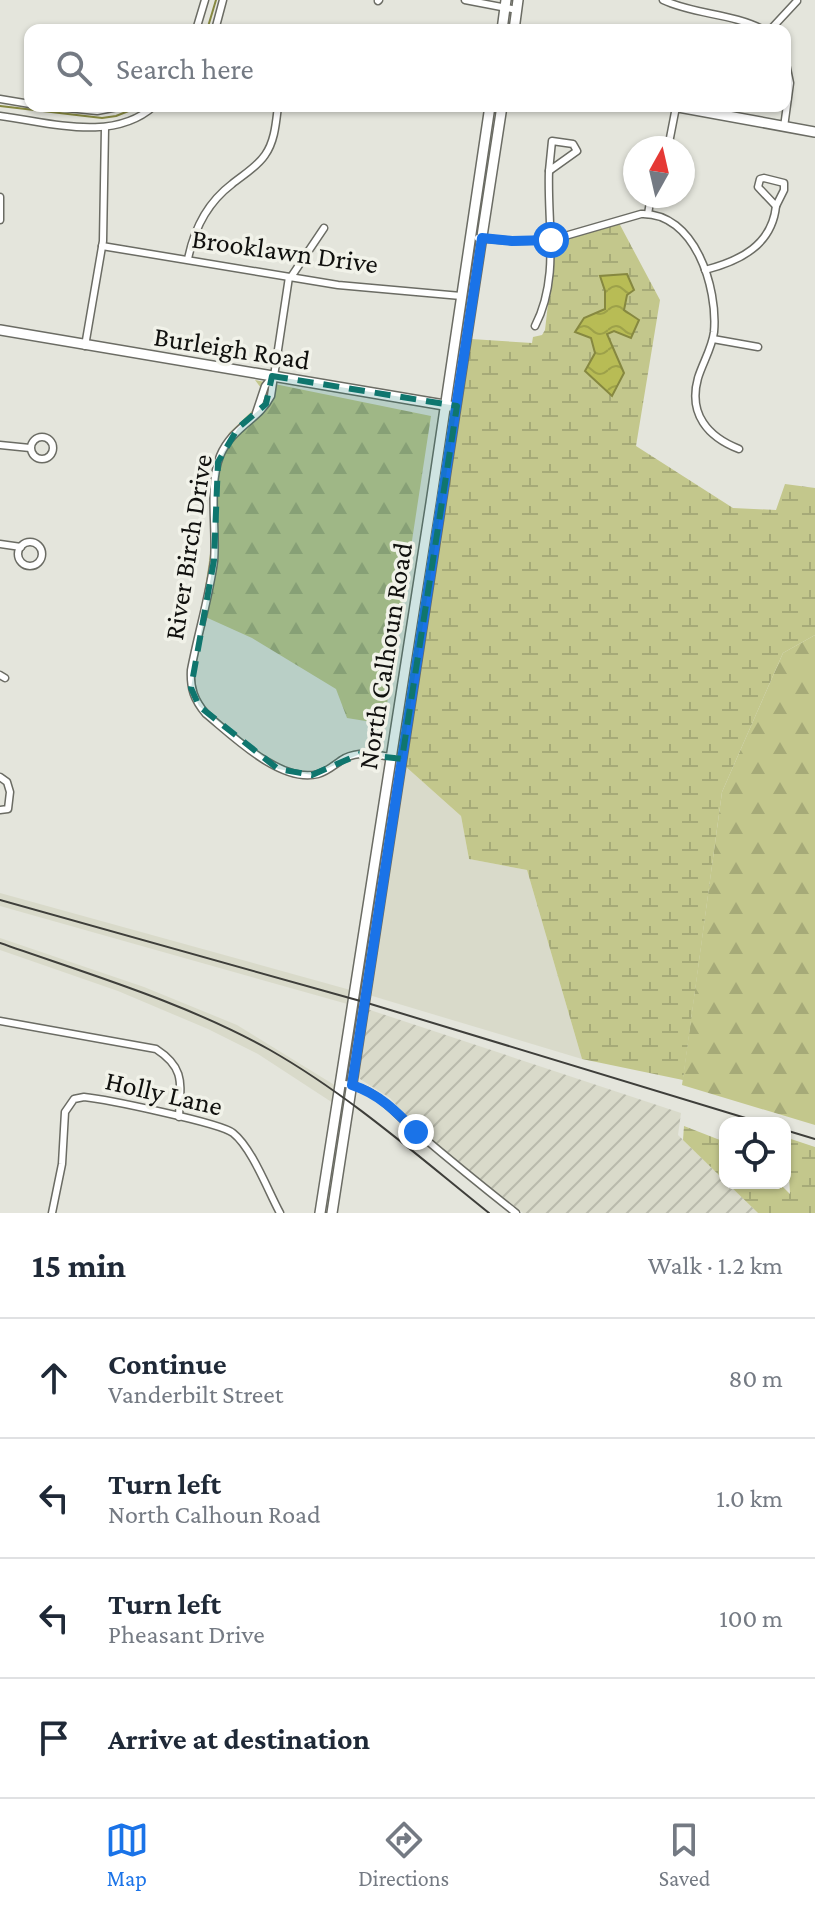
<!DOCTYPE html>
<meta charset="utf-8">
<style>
:root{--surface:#fff;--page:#f2f2f3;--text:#1f2937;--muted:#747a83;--line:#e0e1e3;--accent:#1a73e8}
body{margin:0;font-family:"Crimson Pro",serif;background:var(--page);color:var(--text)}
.controls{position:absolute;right:24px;bottom:24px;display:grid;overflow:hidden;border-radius:16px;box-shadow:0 2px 6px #0004}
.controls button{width:72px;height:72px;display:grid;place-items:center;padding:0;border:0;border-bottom:2px solid var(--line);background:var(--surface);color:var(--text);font:40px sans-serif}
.compass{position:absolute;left:623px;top:136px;width:72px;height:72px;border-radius:50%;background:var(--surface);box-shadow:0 2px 6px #0004;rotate:8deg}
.stop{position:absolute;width:24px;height:24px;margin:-18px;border:6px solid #1a73e8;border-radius:50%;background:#fff}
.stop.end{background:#1a73e8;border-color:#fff;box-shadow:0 2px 8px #0008}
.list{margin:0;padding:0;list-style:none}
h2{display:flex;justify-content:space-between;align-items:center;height:104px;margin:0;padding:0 32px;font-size:34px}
h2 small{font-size:26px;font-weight:400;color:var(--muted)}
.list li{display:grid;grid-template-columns:52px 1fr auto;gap:24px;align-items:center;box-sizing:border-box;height:120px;padding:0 32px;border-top:2px solid var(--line)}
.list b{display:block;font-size:30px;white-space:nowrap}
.list p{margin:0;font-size:26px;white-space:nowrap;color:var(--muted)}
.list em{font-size:26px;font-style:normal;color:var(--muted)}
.icon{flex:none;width:44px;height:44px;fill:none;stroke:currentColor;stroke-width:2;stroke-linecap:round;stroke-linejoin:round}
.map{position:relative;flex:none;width:815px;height:1213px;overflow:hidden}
.search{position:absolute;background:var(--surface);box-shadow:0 2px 6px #0004;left:24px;right:24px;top:24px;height:88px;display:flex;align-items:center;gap:20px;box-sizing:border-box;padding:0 28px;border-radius:16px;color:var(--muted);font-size:30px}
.sheet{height:584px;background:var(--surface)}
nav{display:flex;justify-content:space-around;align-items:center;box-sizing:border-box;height:112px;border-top:2px solid var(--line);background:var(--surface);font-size:22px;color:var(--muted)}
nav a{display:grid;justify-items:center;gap:4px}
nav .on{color:var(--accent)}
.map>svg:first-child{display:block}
.built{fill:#d9daca}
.industrial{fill:url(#industrial-furrows)}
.forest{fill:url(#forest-firs)}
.wetland{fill:url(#wetland-marsh)}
.water{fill:url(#water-waves);stroke:#868840;stroke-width:2}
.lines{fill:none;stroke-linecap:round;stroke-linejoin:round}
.stream{stroke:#868840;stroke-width:2}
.street-casing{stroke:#6b6c64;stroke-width:9}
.secondary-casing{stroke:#6b6c64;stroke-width:12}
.street{stroke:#fff;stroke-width:6}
.secondary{stroke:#fff;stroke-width:9}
.rail{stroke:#3e3e3a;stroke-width:2}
.route{stroke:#1a73e8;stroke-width:10}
.marked{fill:#0f766e;fill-opacity:0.2;stroke:#0f766e;stroke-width:6;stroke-dasharray:16 10;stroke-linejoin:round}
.labels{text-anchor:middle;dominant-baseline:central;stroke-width:7;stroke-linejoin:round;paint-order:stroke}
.street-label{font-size:28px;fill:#10100e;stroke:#f1f2e9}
</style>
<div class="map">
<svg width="815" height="1213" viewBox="0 0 815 1213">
<defs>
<pattern id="industrial-furrows" width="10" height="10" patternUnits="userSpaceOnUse" patternTransform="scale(2)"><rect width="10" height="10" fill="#d9daca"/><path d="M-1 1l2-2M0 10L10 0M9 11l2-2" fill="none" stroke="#b9baac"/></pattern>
<pattern id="forest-firs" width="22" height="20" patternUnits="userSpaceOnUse" patternTransform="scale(2)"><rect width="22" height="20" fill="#c3c78c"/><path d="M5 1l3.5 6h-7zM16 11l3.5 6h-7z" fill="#a6aa78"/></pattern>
<pattern id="wetland-marsh" width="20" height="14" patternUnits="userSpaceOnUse" patternTransform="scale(2)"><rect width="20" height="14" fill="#c3c78c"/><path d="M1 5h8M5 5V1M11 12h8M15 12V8" fill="none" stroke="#a6aa78"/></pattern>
<pattern id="water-waves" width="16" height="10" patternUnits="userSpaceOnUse" patternTransform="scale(2)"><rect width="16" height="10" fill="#b8bc55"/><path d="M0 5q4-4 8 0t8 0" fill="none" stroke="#9da149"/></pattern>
</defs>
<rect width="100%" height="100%" fill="#e4e5dc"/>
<g class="built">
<polygon points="405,766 461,816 469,859 527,870 582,1059 369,995"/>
<polygon points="0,893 354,991 351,1005 0,906"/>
<polygon points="0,938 144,987 237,1025 336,1086 333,1103 258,1054 208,1029 118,991 0,950"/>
</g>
<polygon class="industrial" points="367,1009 681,1113 678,1135 758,1213 523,1213 420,1131 390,1098 360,1079 357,1072"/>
<g class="forest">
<polygon points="255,380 431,416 384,724 347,718 336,689 252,638 201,615 211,547 213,468 229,433 252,411 258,402 261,388"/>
<polygon points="815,635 815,1125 682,1085 722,792 783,653"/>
</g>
<g class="wetland">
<polygon points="619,223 660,300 636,446 733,508 776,510 785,484 815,488 815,635 783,653 722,792 683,1080 582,1059 527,870 469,859 461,816 405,766 471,339 532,343 533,337 542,335 545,330 555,244 558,241"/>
<polygon points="684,1126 725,1142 725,1181 683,1140"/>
<polygon points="785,1137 815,1147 815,1213 758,1213 727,1183 779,1183 790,1194 788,1157 785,1155"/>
</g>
<polygon class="water" points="627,274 634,290 627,295 624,310 639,320 631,338 614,331 607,334 624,373 612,396 585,371 595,353 591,338 575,332 584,318 605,309 605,291 600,276"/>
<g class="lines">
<g class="stream">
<polyline points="207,30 216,0"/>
<polyline points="0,106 102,118 116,116 141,106"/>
</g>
<defs>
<g id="street">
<polyline points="465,0 512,9"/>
<path d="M663 0C695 15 732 13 764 30"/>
<polyline points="378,1 379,0"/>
<polyline points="196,30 205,0"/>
<polyline points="215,30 223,0"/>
<polyline points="770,30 797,1"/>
<polyline points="0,99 30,104"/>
<polyline points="48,106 97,111 123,106"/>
<path d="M0 116C49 122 113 143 154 106"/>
<polyline points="784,127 790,83 785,59"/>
<polygon points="552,141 573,144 577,151 549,171"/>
<polyline points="668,148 676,107"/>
<polygon points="764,178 784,183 784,190 776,206 758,187 760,179"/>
<polyline points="0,197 0,220"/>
<polyline points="648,214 651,196"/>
<path d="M478 238 512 241 551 240 641 214C695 212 718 288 714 332 712 348 703 362 698 378 688 414 708 437 739 449"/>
<polyline points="102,246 338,285 461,296"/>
<path d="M188 259C194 229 207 203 232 184 243 175 257 167 265 155 275 141 276 122 278 106"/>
<path d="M705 270C740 261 772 245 776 206"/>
<path d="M289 277 271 396C259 420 232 427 220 456 208 486 217 529 214 561 209 598 198 633 191 670 190 688 194 700 206 714 233 736 281 784 318 774 329 771 336 763 345 758 361 750 379 755 395 758"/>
<polyline points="291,277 324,228"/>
<path d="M535 326C560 278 547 223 549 171"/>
<polyline points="713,339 758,347"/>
<polyline points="85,346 103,241 105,128"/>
<polyline points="256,413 265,386 272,377"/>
<circle cx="42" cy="448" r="11"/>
<polyline points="0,445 30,448"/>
<circle cx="30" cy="554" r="12"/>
<polyline points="0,544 21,547"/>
<polyline points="0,675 5,678"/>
<polyline points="0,777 7,782 10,792 8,809 0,810"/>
<path d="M0 1021 156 1049C187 1069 180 1086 179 1117"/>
<path d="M340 1083C380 1089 390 1110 418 1133 450 1160 483 1187 516 1213"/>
<path d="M52 1213 62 1164 65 1112 74 1099 84 1097C105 1099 221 1123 233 1133 252 1148 268 1191 280 1213"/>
</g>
<g id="secondary">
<polyline points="502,30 506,0"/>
<polyline points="514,30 518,0"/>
<polyline points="673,106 815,132"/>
<polyline points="0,330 450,406"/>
<polyline points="320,1213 431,503 490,106"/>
<polyline points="332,1213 502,106"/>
</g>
</defs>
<use href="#street" class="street-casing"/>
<use href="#secondary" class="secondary-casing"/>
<use href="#street" class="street"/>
<use href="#secondary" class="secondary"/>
<g class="rail">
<polyline points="0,900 364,1002 762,1123"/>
<path d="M0 943C91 975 186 1003 270 1050 349 1095 419 1157 489 1213"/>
<polyline points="785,1130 815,1139"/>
</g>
</g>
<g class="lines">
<path class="route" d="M416 1132C396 1111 379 1094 352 1085L482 238 512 241 551 240"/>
</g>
<path class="marked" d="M272 376 457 406 402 759 360 754 312 775 278 769 199 706 191 688 214 560 218 462 238 428 266 404Z"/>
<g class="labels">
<g class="street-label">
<text transform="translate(285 251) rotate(8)">Brooklawn Drive</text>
<text transform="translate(232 348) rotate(9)">Burleigh Road</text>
<text transform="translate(188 547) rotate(-81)">River Birch Drive</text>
<text transform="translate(385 656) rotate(-81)">North Calhoun Road</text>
<text transform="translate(164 1093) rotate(13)">Holly Lane</text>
</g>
</g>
</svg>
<div class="controls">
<button><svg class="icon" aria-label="locate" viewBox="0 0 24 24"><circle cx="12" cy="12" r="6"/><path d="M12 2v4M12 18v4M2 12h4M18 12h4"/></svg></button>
</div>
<svg class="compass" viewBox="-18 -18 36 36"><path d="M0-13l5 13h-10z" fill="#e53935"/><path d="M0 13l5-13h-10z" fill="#747a83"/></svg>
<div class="stop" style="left:551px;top:240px"></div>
<div class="stop end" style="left:416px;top:1132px"></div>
<div class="search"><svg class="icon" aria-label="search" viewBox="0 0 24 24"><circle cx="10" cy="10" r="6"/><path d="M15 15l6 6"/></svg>Search here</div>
</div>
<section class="sheet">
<h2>15 min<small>Walk · 1.2 km</small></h2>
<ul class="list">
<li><svg class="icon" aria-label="ahead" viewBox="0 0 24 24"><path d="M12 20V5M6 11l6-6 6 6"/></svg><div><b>Continue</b><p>Vanderbilt Street</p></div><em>80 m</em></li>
<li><svg class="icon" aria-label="left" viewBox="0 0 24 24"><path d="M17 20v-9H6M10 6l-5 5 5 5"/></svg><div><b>Turn left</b><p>North Calhoun Road</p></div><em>1.0 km</em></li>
<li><svg class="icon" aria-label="left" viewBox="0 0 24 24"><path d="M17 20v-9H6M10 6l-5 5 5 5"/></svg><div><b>Turn left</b><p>Pheasant Drive</p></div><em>100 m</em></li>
<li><svg class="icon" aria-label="arrive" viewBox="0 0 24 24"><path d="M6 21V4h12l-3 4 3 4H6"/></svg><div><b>Arrive at destination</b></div></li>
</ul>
</section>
<nav>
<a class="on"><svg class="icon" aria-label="map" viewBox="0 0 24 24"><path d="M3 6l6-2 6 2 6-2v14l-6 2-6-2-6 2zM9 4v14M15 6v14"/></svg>Map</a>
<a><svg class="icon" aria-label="directions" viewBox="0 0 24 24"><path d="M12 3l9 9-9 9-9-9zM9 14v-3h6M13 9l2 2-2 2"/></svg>Directions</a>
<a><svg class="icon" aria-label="saved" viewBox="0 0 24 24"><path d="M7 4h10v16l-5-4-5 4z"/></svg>Saved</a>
</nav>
